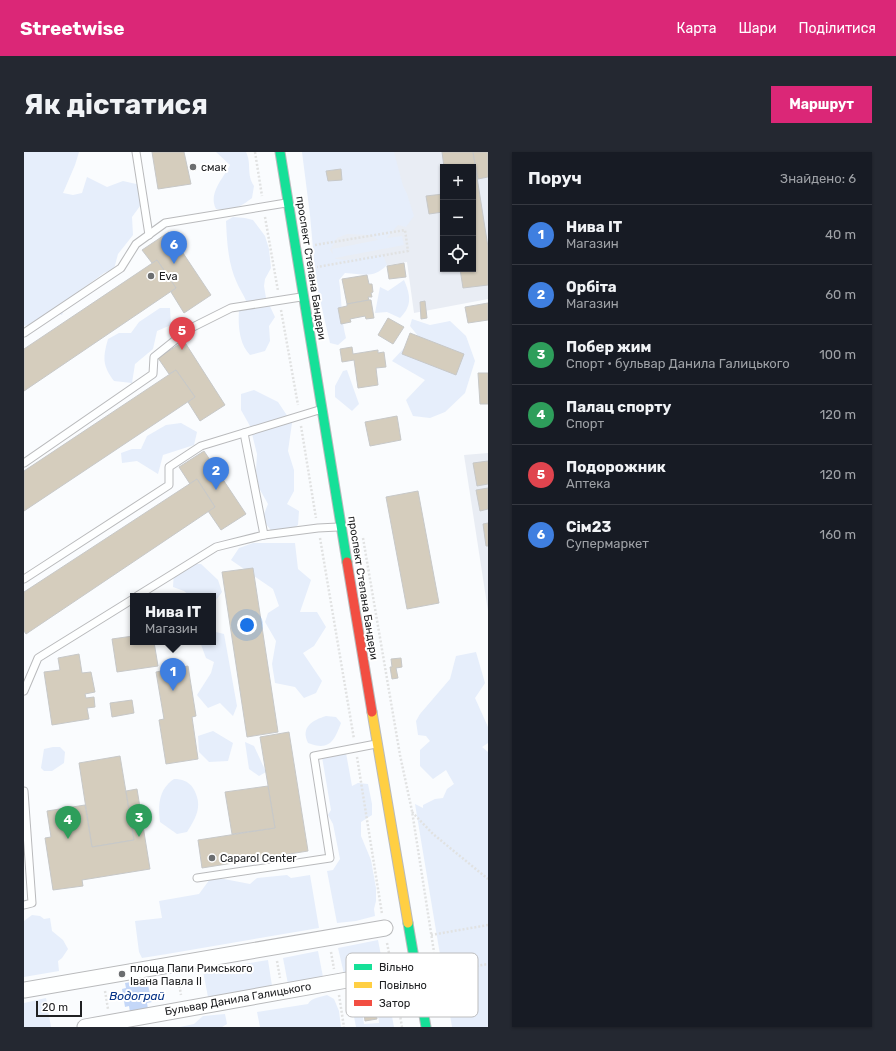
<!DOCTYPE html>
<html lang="uk">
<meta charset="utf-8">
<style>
:root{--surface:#171b24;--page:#242831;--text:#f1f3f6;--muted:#9ea1a6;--line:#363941;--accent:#db2777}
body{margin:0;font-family:Rubik,sans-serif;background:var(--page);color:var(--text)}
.controls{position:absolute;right:12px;top:12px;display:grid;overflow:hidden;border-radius:0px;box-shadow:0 1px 3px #0004}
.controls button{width:36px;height:36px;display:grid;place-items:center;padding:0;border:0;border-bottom:1px solid var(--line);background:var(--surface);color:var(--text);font:20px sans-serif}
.scale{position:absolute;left:12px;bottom:10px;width:46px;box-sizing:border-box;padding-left:4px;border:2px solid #202123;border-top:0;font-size:11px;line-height:14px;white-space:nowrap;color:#202123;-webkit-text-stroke:3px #fff;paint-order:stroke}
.you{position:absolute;left:223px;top:473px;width:14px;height:14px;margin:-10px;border:3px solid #fff;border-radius:50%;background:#1a73e8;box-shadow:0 0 0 6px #1a73e833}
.badge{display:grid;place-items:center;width:26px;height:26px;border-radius:50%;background:var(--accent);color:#fff;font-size:13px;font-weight:700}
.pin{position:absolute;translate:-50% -33px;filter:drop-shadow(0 1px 2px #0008)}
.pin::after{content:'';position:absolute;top:21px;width:14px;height:12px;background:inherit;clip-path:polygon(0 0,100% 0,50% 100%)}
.popup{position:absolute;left:106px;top:441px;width:86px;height:52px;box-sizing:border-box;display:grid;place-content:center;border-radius:0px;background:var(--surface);filter:drop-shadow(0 1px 3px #0005);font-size:13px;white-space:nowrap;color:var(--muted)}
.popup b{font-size:15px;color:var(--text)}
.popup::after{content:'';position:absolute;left:50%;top:100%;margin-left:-8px;border:8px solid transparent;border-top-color:var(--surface)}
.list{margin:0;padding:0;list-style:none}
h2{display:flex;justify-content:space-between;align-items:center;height:52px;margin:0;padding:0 16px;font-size:17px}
h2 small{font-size:13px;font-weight:400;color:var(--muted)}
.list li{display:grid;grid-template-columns:26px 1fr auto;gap:12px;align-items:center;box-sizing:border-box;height:60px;padding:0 16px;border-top:1px solid var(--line)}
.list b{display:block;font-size:15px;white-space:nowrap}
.list p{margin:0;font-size:13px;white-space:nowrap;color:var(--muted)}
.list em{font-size:13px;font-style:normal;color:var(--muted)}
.icon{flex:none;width:22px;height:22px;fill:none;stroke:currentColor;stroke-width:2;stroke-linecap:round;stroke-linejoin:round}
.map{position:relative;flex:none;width:464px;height:875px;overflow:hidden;border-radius:0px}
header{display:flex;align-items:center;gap:24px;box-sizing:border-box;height:56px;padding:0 20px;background:var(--accent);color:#fff}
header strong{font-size:19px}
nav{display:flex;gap:22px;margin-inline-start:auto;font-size:14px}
.intro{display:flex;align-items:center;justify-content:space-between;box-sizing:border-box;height:96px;padding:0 24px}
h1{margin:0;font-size:28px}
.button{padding:10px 18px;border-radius:0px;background:var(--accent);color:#fff;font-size:14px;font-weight:700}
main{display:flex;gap:24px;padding:0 24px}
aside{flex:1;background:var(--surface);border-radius:0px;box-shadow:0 1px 3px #0004}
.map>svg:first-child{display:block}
.built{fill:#e9edf4;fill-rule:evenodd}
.green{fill:#e6eefb;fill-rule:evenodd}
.water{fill:#c4d7f8}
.building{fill:#d5cdbd;stroke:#c7c8c8}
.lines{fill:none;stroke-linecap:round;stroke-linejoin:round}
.lane-casing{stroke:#b9babc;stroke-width:9}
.street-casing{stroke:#b9babc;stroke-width:17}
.fast-casing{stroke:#b9babc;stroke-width:11}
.slow-casing{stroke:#b9babc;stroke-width:11}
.jam-casing{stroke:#b9babc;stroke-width:11}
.path{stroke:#e1e2e2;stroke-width:2.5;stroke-dasharray:2 2;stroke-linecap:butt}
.lane{stroke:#feffff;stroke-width:7}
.street{stroke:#feffff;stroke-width:15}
.fast{stroke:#16e098;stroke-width:9}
.slow{stroke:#ffcf43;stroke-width:9}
.jam{stroke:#f24e42;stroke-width:9}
.poi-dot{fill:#6c6e70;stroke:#fff;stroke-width:1.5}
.labels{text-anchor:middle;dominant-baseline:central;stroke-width:4;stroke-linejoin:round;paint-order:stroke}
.poi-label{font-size:11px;fill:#202123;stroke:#fff;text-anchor:start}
.street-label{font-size:11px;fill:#202123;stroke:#fff}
.water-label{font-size:12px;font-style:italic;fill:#053287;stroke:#fff}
.key{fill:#fff;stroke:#bcbcbd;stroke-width:1}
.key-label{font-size:11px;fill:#202123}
</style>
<header>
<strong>Streetwise</strong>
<nav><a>Карта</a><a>Шари</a><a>Поділитися</a></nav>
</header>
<div class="intro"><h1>Як дістатися</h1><a class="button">Маршрут</a></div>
<main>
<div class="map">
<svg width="464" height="875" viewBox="0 0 464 875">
<rect width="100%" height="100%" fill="#fafcfe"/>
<g class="built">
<path d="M289 0H464V147L390 161 383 110 308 122ZM419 15H449V117H419Z"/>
<polygon points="464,301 464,459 440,303"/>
</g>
<g class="green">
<polygon points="0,0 55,0 51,13 39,41 49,43 58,41 63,25 83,35 99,29 121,34 116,54 108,65 109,83 94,102 90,117 80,121 44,147 38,163 28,159 4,173 0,174"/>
<path d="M192 0H222C228 12 222 22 230 34L228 46C215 56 208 59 192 57 184 41 199 27 206 13Z"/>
<path d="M278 0H370L379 34 383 42 390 64 382 75 374 73 363 86 378 84 380 93 311 106 312 107 322 108 359 103 363 113C349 127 340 122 321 121L315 128C318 147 317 168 322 186L314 193 306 191 292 130 286 63ZM323 82 347 83 354 88 308 97 309 102 306 98 313 86Z"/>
<path d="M209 65 221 66 229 68 241 84 245 97 247 116 241 127 240 134 242 146 251 165 245 174 246 189 241 199 226 203C215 192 214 173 215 159L223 151C220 143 216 138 213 131 204 112 203 90 202 69Z"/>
<path d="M380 128C387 144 388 154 376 166L363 160 351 161 356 135 364 139Z"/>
<path d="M136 156H146L147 173 133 179 129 197 111 212 108 231 90 229C78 213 79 205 84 187L95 181H107L115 170Z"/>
<polygon points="388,167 406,173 426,169 442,184 451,209 441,241 421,260 406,266 389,264 382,248 401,228 368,209 381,195 407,200 386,174"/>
<polygon points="323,218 335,252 328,259 311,245 311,234 319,219"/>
<polygon points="230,238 254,250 268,271 264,299 270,318 270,339 263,352 275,359 274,373 264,380 249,381 238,367 244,352 235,336 232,319 233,302 226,274 217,258 217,242"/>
<polygon points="157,271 173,280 170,293 139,303 134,322 113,309 98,311 97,301 108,297 117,297 123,284 142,273"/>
<polygon points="229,391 271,391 274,417 287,428 276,460 293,460 302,475 290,494 279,501 298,529 292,541 280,546 271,535 251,531 248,512 252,489 241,470 244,461 255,454 249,437 207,408 215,396"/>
<polygon points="161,412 177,412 194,428 198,440 189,452 189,444 166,444 160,439 149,435 150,419"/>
<polygon points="189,476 192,480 200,482 213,554 209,564 196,551 184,556 173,543 187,521 190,510 182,506 176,490 189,490"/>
<polygon points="452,500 461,531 451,546 464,575 464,591 458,595 464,600 464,875 428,875 391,652 399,656 399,653 411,647 419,646 423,637 430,632 422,618 409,627 396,614 396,598 406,589 402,584 394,583 392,569 396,562 426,527 432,504"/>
<path d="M302 564 312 565 317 571C310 590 305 599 284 591 276 575 289 568 302 564Z"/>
<polygon points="189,579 209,591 204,609 185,610 175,600 174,584"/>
<polygon points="221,590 230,594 242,620 235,624 225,617"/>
<polygon points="29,595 36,595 41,600 40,611 28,619 20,619 17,616 20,597"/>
<polygon points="322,601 328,634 334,631 344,632 348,652 348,663 337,670 337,684 347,708 352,736 352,749 350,757 351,764 332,769 313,771 303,719 309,718 316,707 309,672 304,663 307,658 298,605"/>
<path d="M150 627C158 627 164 629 169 636 179 653 173 664 163 680L153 682 136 670C134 654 134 638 150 627Z"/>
<polygon points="263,723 267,726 286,723 295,776 143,802 118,806 115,800 111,769 138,766 135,749 175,742 186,727 200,727 226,732 233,726"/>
<polygon points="8,763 16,764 20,767 26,766 28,779 39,788 44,797 38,806 34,809 35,819 0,825 0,769"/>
<polygon points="354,788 359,814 320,822 314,796"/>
<polygon points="294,799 299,825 264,832 259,806"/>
<polygon points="244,808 248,834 184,845 179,819"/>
<path d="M303 843 310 847 315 859 317 875H236L233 860 284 852C287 846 296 845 303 843Z"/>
<polygon points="22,846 27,875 0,875 0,851"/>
<polygon points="336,848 340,872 355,871 354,861 367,859 370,875 332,875 327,849"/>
<polygon points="201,862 203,872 198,875 156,875 170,872 179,864"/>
</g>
<polygon class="water" points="119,828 120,833 124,833 128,850 123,851 124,857 106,860 105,854 101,855 98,837 102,836 101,831"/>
<g class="building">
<polygon points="128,0 160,0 167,32 134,37"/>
<polygon points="418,0 449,0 464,95 464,133 439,136 436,117 449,117 449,15 420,15"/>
<polygon points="449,0 464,0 464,25 454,27"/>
<polygon points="317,17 318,28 304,29 302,19"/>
<polygon points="419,42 419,60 405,62 402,44"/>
<polygon points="145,80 187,143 160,161 147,140 152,136 133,108 128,111 118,98"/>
<polygon points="133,108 152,136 0,239 0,197"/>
<polygon points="380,111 382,125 365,127 363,114"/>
<polygon points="343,123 345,132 348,132 349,140 347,141 348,145 344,145 345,148 323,152 318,127"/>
<polygon points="345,148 347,148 350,166 342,167 341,164 326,167 327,170 317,172 314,156 323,154 323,152"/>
<polygon points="401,149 403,166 397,167 396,150"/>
<polygon points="464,151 464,168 444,171 441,155"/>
<polygon points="364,166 380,175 369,192 354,183"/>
<polygon points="386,181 440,202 432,223 378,202"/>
<polygon points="160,189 201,253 176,269 164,250 171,245 152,218 145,222 134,206"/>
<polygon points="328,195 329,202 354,198 354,201 360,200 362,215 352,216 354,233 334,236 330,208 318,210 316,197"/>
<polygon points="152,218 171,245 0,359 0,319"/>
<polygon points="454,221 464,221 464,252 456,252"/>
<polygon points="373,264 377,288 346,294 341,270"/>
<polygon points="180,299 222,362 197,378 184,359 191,355 173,327 166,332 155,315"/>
<polygon points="464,309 464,332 453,334 449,311"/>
<polygon points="173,327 191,355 2,482 0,479 0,440"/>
<polygon points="464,336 464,357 456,359 452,338"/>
<polygon points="394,339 415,451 383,457 362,345"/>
<polygon points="464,371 464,394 462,394 459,372"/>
<polygon points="229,416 254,580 223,585 198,420"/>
<polygon points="109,484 109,490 130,490 134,514 93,520 88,487"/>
<polygon points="55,502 58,521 67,520 71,540 61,542 62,546 70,545 71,555 63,556 65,567 28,573 20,520 36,518 34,506"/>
<polygon points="377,506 378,515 372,516 374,526 368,527 366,515 368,515 367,507"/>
<polygon points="164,514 172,564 168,565 174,607 142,612 135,568 140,567 132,520"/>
<polygon points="108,548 110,561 88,565 86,551"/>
<polygon points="265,580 284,699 178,716 174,688 251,676 236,585"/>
<polygon points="96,604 110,688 68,695 55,611"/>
<polygon points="244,634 251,676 208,682 201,640"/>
<polygon points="113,637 126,717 58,728 59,734 29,738 21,686 27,685 23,659 61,653 68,695 110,688 102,639"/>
<polygon points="348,839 353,867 341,869 337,841"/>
</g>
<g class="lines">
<defs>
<g id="lane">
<polyline points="112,0 125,83"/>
<polyline points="0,181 97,116 112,92 141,71 262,51"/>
<polyline points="220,281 240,383"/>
<polyline points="0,311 129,222 130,205 165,177 207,156 277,145"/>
<polyline points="0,427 145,333 145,315 177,294 295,258"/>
<polyline points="113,444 192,395 240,383 294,376 314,375"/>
<polyline points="0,539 14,506 109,447"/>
<polyline points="0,639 8,751 0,753"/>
<polyline points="173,726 306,706 290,604 352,592"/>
</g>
<g id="street">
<polyline points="0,838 361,776"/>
<polyline points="61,875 368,820"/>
</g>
<g id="fast">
<polyline points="256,0 323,410"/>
<polyline points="384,771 402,875"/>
</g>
<polyline id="slow" points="348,560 384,771"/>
<polyline id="jam" points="323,410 348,560"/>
</defs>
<use href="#lane" class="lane-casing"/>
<use href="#street" class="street-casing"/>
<use href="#fast" class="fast-casing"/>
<use href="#slow" class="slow-casing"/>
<use href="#jam" class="jam-casing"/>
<g class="path">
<polyline points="231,0 238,44"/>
<polyline points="241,65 254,139"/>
<polyline points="291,93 381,78 384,99 293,115"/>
<polyline points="257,158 274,253"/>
<polyline points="277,274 292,366"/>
<polyline points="296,386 330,587"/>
<polyline points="339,386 376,603 388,659 410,800"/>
<polyline points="333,605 358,762"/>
<polyline points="388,660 409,682 464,727"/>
<polyline points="407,783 464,773"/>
<polyline points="363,791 366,806"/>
<polyline points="307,800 310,817"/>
<polyline points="253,809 256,826"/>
<polyline points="413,821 464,812"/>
<polyline points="154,826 157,843"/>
<polyline points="371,834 378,875"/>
<polyline points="81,839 84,857"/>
<polyline points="315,843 320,875"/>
</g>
<use href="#lane" class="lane"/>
<use href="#street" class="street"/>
<use href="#fast" class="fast"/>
<use href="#slow" class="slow"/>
<use href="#jam" class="jam"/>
</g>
<g class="poi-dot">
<circle cx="169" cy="15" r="4"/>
<circle cx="127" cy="124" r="4"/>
<circle cx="188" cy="706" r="4"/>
<circle cx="98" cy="822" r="4"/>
</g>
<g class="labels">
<g class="poi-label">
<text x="177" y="15">смак</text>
<text x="135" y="124">Eva</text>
<text x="196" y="706">Caparol Center</text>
<text x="106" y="816">площа Папи Римського<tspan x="106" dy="13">Івана Павла ІІ</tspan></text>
</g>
<g class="street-label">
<text transform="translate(287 116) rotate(81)">проспект Степана Бандери</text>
<text transform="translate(339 436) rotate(81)">проспект Степана Бандери</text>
<text transform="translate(214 847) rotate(-10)">Бульвар Данила Галицького</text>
</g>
<g class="water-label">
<text x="113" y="844">Водограй</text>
</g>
</g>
<rect x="322" y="801" width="132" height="64" rx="6" class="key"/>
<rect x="330" y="812" width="18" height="6" fill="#16e098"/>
<rect x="330" y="830" width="18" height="6" fill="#ffcf43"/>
<rect x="330" y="848" width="18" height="6" fill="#f24e42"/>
<g class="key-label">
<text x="355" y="819">Вільно</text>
<text x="355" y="837">Повільно</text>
<text x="355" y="855">Затор</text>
</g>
</svg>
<div class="controls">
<button>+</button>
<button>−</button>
<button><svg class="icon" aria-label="locate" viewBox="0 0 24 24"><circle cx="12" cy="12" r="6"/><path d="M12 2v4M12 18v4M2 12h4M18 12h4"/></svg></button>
</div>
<div class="scale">20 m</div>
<div class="you"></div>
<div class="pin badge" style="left:149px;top:539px;background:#3f7fe0">1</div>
<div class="popup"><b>Нива IT</b>Магазин</div>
<div class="pin badge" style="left:192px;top:338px;background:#3f7fe0">2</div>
<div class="pin badge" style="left:115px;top:685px;background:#2e9e5b">3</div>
<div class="pin badge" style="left:44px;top:687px;background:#2e9e5b">4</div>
<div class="pin badge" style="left:158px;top:198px;background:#e0444e">5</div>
<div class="pin badge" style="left:150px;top:112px;background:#3f7fe0">6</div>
</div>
<aside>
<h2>Поруч<small>Знайдено: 6</small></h2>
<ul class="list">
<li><span class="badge" style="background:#3f7fe0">1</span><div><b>Нива IT</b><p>Магазин</p></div><em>40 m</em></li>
<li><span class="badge" style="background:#3f7fe0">2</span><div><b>Орбіта</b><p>Магазин</p></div><em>60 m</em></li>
<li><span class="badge" style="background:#2e9e5b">3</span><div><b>Побер жим</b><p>Спорт · бульвар Данила Галицького</p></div><em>100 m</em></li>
<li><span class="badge" style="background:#2e9e5b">4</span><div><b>Палац спорту</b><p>Спорт</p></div><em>120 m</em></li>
<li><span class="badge" style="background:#e0444e">5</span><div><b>Подорожник</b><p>Аптека</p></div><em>120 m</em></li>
<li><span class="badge" style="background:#3f7fe0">6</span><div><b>Сім23</b><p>Супермаркет</p></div><em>160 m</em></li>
</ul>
</aside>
</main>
